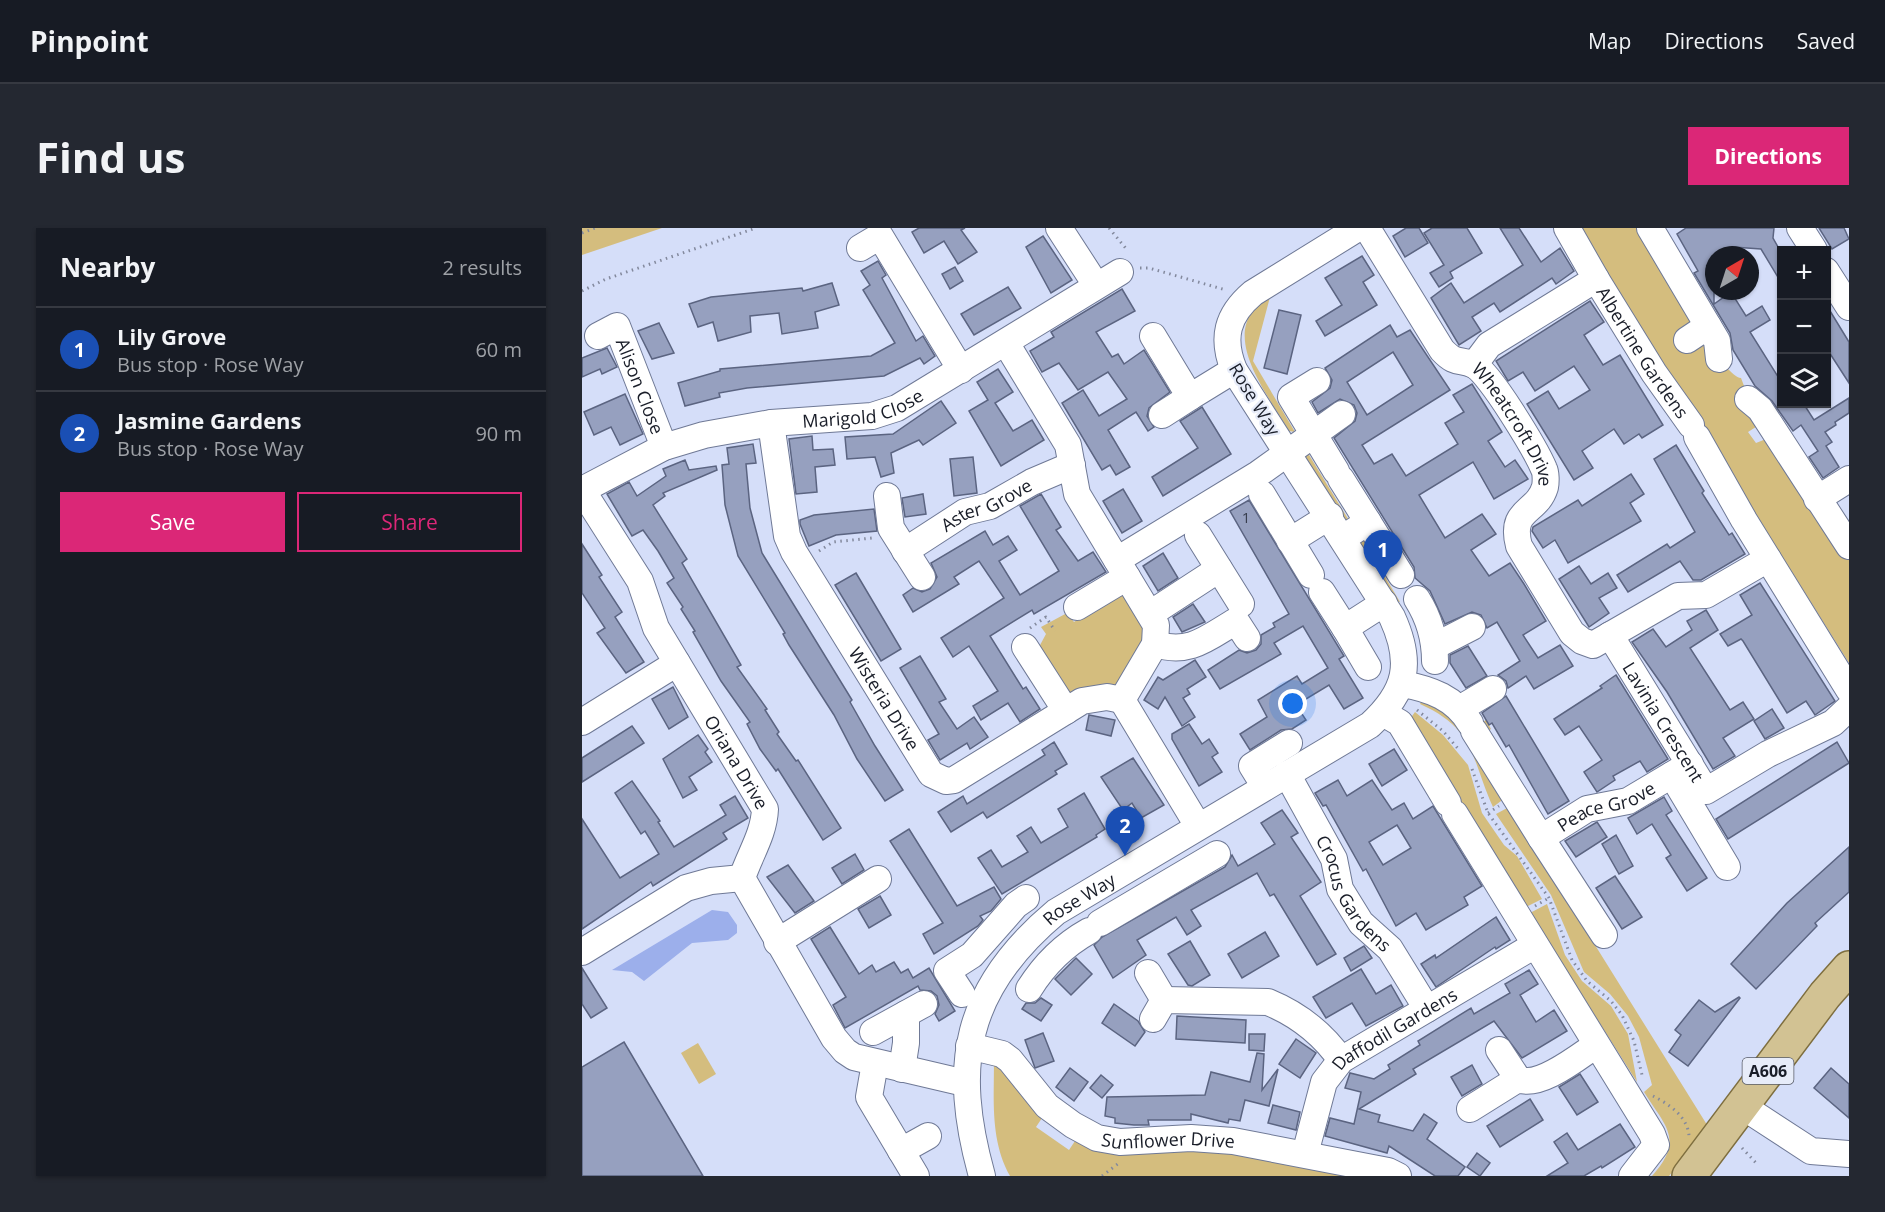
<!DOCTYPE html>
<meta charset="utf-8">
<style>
:root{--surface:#171b24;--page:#242831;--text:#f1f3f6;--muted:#9ea1a6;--line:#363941;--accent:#db2777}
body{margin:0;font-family:"Open Sans",sans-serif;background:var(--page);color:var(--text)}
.controls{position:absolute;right:18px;top:18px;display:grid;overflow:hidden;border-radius:0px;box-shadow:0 2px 4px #0004}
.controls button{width:54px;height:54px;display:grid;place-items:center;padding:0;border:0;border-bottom:2px solid var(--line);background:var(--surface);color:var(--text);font:30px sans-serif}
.compass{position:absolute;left:1123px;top:18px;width:54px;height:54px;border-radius:50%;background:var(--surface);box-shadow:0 2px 4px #0004;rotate:39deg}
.you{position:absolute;left:711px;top:476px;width:21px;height:21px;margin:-15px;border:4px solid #fff;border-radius:50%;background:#1a73e8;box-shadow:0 0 0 9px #1a73e833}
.badge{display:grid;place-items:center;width:39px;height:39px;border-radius:50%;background:var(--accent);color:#fff;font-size:20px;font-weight:700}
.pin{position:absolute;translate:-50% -50px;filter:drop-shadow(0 2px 3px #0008)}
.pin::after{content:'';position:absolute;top:32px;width:21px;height:18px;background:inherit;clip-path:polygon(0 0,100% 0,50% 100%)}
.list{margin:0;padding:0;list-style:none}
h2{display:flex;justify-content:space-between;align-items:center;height:78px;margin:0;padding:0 24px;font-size:26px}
h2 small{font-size:20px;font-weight:400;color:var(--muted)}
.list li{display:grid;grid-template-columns:39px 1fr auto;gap:18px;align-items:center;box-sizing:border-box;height:84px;padding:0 24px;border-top:2px solid var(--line)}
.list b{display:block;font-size:22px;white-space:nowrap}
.list p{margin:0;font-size:20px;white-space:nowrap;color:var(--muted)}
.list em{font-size:20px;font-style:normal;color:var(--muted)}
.actions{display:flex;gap:12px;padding:18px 24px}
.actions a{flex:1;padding:14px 0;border:2px solid var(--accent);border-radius:0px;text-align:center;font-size:21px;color:var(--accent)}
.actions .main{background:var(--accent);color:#fff}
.icon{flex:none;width:33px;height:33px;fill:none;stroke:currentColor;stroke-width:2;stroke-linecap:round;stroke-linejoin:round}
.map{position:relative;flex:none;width:1267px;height:948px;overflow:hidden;border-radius:0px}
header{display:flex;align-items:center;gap:36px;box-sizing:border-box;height:84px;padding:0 30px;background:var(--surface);border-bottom:2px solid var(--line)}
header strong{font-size:28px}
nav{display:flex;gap:33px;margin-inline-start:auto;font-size:21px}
.intro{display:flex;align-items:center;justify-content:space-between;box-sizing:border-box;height:144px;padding:0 36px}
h1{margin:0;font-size:42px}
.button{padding:15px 27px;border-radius:0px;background:var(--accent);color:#fff;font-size:21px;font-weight:700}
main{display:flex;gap:36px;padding:0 36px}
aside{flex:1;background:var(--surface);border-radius:0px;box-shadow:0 2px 4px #0004}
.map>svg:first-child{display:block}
.green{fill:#d4bd7e}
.water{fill:#9cafeb}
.building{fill:#96a0bf;stroke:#5b6481;stroke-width:1.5;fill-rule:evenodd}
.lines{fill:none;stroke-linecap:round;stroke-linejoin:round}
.minor-casing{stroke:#6f7996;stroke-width:28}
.major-casing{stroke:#7e6e3f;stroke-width:36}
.path{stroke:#83899d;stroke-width:3;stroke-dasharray:1.5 4.5;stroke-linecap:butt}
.minor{stroke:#fff;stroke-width:26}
.major{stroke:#d2c293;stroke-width:33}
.labels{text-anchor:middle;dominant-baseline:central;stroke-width:4.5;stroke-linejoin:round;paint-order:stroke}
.number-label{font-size:15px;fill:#383e4e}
.shield{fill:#e7ecf9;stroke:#575b67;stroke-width:1.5}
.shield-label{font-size:16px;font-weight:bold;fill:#191d28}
.street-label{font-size:18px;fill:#191d28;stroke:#e7ecf9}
</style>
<header>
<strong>Pinpoint</strong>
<nav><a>Map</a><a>Directions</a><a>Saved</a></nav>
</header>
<div class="intro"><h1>Find us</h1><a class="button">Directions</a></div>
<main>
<aside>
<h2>Nearby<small>2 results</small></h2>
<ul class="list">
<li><span class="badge" style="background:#1a4fb4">1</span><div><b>Lily Grove</b><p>Bus stop · Rose Way</p></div><em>60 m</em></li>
<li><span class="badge" style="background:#1a4fb4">2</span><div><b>Jasmine Gardens</b><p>Bus stop · Rose Way</p></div><em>90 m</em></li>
</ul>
<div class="actions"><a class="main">Save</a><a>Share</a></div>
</aside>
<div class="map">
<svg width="1267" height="948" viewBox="0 0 1267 948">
<rect width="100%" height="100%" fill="#d5def9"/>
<g class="green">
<polygon points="0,0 80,0 0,27"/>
<path d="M999 0H1056C1070 23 1139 149 1159 150L1177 197 1166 204 1174 215 1189 209 1267 330V435L1054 96Z"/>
<path d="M688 69 671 133 713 204 707 203C685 165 631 100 688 69Z"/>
<polygon points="724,222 768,294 763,294 722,227"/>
<polygon points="781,312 818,374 813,373 778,316"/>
<path d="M540 362 564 407 536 457C517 456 501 467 485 464L457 419 464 406 459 399 485 385 492 394Z"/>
<path d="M842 469 898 496 904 492 909 501 902 506 923 570 911 579C889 531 894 501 838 476Z"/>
<polygon points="833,484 861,507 886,537 900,585 922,617 935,628 960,671 942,680 825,495"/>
<path d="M927 579 1127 900 1087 948H1070C1103 911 1083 898 1062 864L1070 857 1057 809 1046 788 1028 766 1002 744 969 667 914 586Z"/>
<polygon points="965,676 983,727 1000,753 1029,778 1046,806 1055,854 948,685"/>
<polygon points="116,815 134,846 117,856 99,825"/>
<path d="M412 832 462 887 454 899 487 922 495 910 577 922 670 925 724 935 761 948H428C408 912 412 872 412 832Z"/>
</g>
<polygon class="water" points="130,682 146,684 155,697 155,705 146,712 110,715 62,753 50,744 30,742"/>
<g class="building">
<polygon points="337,0 383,0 379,2 395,24 376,36 362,13 342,25 330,4"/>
<polygon points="824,0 837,0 846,15 823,29 811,8"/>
<polygon points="850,0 885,0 900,25 868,44 871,50 857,59 848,45 862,37 842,5"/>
<polygon points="918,0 937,0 959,34 978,20 992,43 974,56 970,50 918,84 912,75 890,89 899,103 877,117 849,70 869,55 882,75 941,37"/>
<polygon points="1104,0 1192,0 1191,10 1200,26 1200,56 1179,21 1151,19 1132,27 1132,76 1149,64 1164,88 1180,78 1188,92 1168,104 1200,155 1200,176 1227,176 1223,178 1232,192 1267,170 1267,185 1253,194 1254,197 1243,204 1250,214 1244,218 1257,239 1241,250 1227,229 1236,223 1219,197 1211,203 1190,173 1173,158 1151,122 1148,105 1112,45 1116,43 1095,6"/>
<polygon points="1237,0 1262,0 1267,11 1250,21"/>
<polygon points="461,8 490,52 469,65 444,19"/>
<polygon points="780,28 792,47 781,54 795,77 743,108 734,93 760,77 743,50"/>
<polygon points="296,33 304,47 300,50 334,113 341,108 353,128 342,136 338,130 302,148 165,160 137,165 138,169 103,178 96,155 138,143 138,141 289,128 313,115 281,62 288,57 279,43"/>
<polygon points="373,39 381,53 368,61 360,46"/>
<polygon points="250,55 257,77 233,84 236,100 200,106 197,85 168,88 169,104 136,113 131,94 116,99 107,76 129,69 220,60 221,63"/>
<polygon points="426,59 439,80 392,107 379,86"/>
<polygon points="540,61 553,83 514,104 530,129 536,126 542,136 562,122 588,164 567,180 565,188 572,199 566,203 554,184 526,202 548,239 534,247 528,237 520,242 480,175 501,162 517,188 545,171 526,144 496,162 477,135 460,144 448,123 472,109 469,104"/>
<polygon points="1008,73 1022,94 1002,107 1021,137 1038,127 1081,197 1060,210 1057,206 1042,216 1032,201 1000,223 1011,240 992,252 945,176 966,163 977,181 1008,162 992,138 953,163 941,144 926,153 914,133"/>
<polygon points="1245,78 1267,114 1267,155 1245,121"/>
<polygon points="697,82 719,87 705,146 682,140"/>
<polygon points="77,95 92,125 70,131 56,103"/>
<path d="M808 97 815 109 828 102 868 162 780 217 792 236 810 226 824 248 876 216 863 195 882 184 871 167 890 156 920 204 906 213 923 239 933 232 946 251 912 271 891 234 837 267 863 310 900 286 914 306 889 322 907 348 928 335 942 356 964 393 941 407 956 430 978 417 991 438 952 461 944 448 926 460 924 453 916 447 938 433 915 394 905 400 899 387 890 384 863 396 848 363 833 350 832 339 752 210 773 193 775 185 772 177 758 171 736 185 730 174 748 160 750 152 743 140ZM811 124 831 157 785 187 765 154Z"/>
<polygon points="25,120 35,139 20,146 18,141 0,149 0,130"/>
<polygon points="416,141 431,164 413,175 431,203 450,192 462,212 419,238 387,183 406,172 395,154"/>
<polygon points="43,166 61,206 38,217 29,199 12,207 2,184"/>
<polygon points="359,173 374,195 341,217 337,212 309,225 312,245 299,249 293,229 265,231 263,209 311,206"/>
<polygon points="620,179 649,226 581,268 570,249 616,220 598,193"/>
<polygon points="230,208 231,222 251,221 253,237 233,239 235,264 214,266 207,211"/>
<polygon points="171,216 174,235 164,236 168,280 180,325 270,472 268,474 293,518 321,562 303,573 275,531 252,487 207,417 201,406 203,405 156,328 143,277 140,237 147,236 145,220"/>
<polygon points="1094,217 1122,263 1120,265 1147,307 1150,305 1163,326 1119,352 1111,352 1098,333 1046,364 1035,347 1085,316 1088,320 1113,304 1072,231"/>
<polygon points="391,229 395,265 372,268 368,231"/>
<polygon points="103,232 107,242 134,238 135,242 81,265 83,268 71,277 105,331 100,335 159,437 155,439 185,481 183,482 197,504 195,506 214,533 216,532 259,600 241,612 196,541 194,543 178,521 165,496 168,494 139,453 111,404 113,403 99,381 101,379 85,355 92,350 76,323 61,302 50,308 25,266 47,254 55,268 84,248 81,241"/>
<polygon points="1049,246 1062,266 1048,275 1059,293 986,335 973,312 961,320 950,303 951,299 996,272 1000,278"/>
<polygon points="541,261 560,293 540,305 521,273"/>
<polygon points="341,266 344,286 323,289 320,270"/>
<polygon points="459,266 479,299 474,302 496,333 511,324 524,344 452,386 450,382 408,408 441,461 444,459 458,481 438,494 426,475 399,492 391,478 416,463 387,418 371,429 359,410 422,370 397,333 372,349 377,356 331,384 321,367 331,360 340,364 348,361 355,349 349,335 403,303 411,317 426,308 435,322 417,333 438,367 477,343 438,278"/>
<polygon points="667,272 762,428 757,431 781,470 762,481 747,457 714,477 724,492 710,501 699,502 668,522 658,506 685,489 676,472 715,448 720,456 746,440 721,398 692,415 699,426 638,461 626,442 657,422 665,425 674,422 679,416 679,407 693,399 691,395 707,386 648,283"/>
<polygon points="292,281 295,303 254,307 227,318 218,296 218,292 232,287"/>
<polygon points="0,316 20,347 17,349 40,384 33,389 62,434 44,445 15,405 23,400 0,365"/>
<polygon points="581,325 596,350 576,363 561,338"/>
<polygon points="997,338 1009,356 1026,345 1035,360 1017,370 1027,385 1007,399 977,351"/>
<polygon points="274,345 319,421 299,433 253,357"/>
<polygon points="1178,355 1253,473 1233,487 1224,473 1205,485 1161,413 1159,411 1146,418 1138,406 1170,387 1158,367"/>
<polygon points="611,376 623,394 600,404 591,389"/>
<polygon points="1124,382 1136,402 1108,420 1148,482 1161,474 1172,491 1141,510 1153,528 1131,541 1085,464 1050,414 1071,401 1084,419 1110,402 1105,393"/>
<polygon points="886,418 905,448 884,460 868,435 868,427"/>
<polygon points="338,428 364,471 357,474 375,501 392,489 406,509 388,521 385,515 358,532 346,512 357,506 318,440"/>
<polygon points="613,432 624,449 605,461 608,466 601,470 613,489 600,498 583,469 576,481 562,472 576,449 581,452"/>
<polygon points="1034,447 1086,531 1065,544 1058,533 1031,548 1033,552 1015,564 1002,544 1020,532 997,498 983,507 972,491 1020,460 1018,458"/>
<polygon points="91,459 106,489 87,501 70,471"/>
<polygon points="924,468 987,573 966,586 927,517 924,519 910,495 907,497 900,485"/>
<polygon points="1190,481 1202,500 1183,511 1172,493"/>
<polygon points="507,487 533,492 529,508 504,502"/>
<polygon points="607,496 620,516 627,511 636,525 630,529 640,544 617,558 590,511 590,506"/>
<polygon points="50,498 62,515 0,554 0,530"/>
<polygon points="116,507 126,521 123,524 130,534 107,549 115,562 101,570 81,531"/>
<polygon points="472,514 485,536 473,543 475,546 405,590 401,584 369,604 356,584 381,568 385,576 463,527 460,522"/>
<polygon points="1255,514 1267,535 1146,611 1134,591"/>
<polygon points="812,521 825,542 800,558 787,536"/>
<polygon points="551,530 582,577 559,590 550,575 541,582 519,549"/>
<path d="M756 552 765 568 790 552 810 582 822 575 831 591 851 578 900 658 882 669 886 677 844 702 834 685 814 698 784 641 781 643 744 577 741 578 733 565ZM815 597 829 620 801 637 787 614Z"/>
<polygon points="50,553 78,593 76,594 92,619 144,587 138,577 153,568 166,590 141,605 145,611 71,658 69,654 0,701 0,591 38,650 77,626 63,603 59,606 33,565"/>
<polygon points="502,565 523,601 514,607 515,609 420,666 396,630 409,622 420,639 446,624 435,608 449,599 459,615 486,599 476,581"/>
<polygon points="1082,569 1090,583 1084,587 1125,650 1105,663 1084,630 1089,627 1070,596 1055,606 1046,590"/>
<polygon points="700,582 716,605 709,609 739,654 718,668 754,726 735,737 692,666 688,668 675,645 609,682 619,698 605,707 594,689 555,712 564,727 531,750 512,717 520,709 643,639 650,627 656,638 693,616 679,595"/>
<polygon points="1015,594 1025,609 994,629 983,613"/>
<polygon points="327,601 375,678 412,659 419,671 409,683 398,688 401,692 396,698 352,726 341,706 361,695 308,613"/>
<polygon points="1034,607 1051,638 1037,646 1020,616"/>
<polygon points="1267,619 1267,664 1233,695 1235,698 1174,761 1149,736 1205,675"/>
<polygon points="273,626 282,642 260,656 250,640"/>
<polygon points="206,637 232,673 213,685 185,649"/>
<polygon points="1033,648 1060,689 1040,701 1014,660"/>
<polygon points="298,668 309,687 287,700 276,681"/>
<polygon points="914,689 928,712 914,721 913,719 854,759 839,736 853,727 854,730"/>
<polygon points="248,699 277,746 290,737 294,744 312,734 319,745 326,741 331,750 347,740 373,783 357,793 353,786 357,777 355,768 349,763 338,762 336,758 263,800 251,777 264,769 229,711"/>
<polygon points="683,704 697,728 660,750 646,726"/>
<polygon points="608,713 628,747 610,758 606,757 586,726"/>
<polygon points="782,718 790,730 769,743 762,730"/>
<polygon points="494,730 510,746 489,767 473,751"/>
<polygon points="0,740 25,780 9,790 0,776"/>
<polygon points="779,741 794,766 809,757 821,778 784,798 770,775 744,790 731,769"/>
<polygon points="947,742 956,756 938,767 954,794 972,782 985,803 940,830 912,793 831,841 834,846 777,881 798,887 796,894 831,903 842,886 855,895 845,911 883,939 876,948 853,948 807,918 805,925 743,908 748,890 772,896 779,864 763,860 768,845 792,851 808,841 806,837 838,817 836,813 889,780 892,786 928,765 923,756"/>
<polygon points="1157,769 1158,770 1106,838 1087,824 1099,807 1093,802 1117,772 1133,784"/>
<polygon points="459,770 470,777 459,793 440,781 444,775 453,775"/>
<polygon points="532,776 556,793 563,804 553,818 520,795"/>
<polygon points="595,788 664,792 663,815 594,811"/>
<polygon points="461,805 472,833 453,840 443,812"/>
<polygon points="667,806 683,806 682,823 667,822"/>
<polygon points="714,811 734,825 718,850 697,836"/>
<polygon points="42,814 121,948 0,948 0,839"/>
<polygon points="675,825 682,826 680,862 696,841 687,878 663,872 658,893 647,891 646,895 609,886 609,892 566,892 567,897 552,897 533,895 533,890 523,888 525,869 623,867 629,844 668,854"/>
<polygon points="890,837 900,856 880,868 869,849"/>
<polygon points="488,840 506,854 492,873 474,859"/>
<polygon points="1249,840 1267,856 1267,890 1232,860"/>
<polygon points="998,846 1016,874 995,887 977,859"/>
<polygon points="519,847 531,857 520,870 508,860"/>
<polygon points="948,871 961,892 918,919 905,898"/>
<polygon points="691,877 718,884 714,902 686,895"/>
<polygon points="1038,896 1053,919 1020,940 1019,938 1002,948 965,948 986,935 972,914 985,905 996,922"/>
<polygon points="895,925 908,935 898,948 885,939"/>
</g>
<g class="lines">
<defs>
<g id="minor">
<polyline points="477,0 514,57"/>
<path id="s1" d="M785 0 860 122C875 138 878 130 892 137 908 145 954 222 962 241 964 245 964 254 963 259 955 286 927 280 937 318L990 405 1000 413 1011 417 1096 368 1124 367 1186 331"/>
<polyline points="1068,0 1135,113 1137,131"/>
<polyline points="1218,0 1232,22"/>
<polyline points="278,20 298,8 379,142"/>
<polyline points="1244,43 1267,79"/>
<path id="s2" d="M1014 51 1072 145 1109 197"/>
<path id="s3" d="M16 108 35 98 82 219"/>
<polyline points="571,108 608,169 652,142"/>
<polyline points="1105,112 1126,98"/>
<polyline points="424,115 486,217 495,266 574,397 573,416 540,472"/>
<polyline points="892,137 907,117 1014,51 985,0"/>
<polyline points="735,153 709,169 754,243"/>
<polyline points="1166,171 1178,181 1267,318"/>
<polyline points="580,187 608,169"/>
<path id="s4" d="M189 195 205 308 212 324 349 546 364 553 372 552 500 473 525 469 540 472"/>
<polyline points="1115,209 1162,292 1267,462"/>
<polyline points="759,251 786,294 761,310"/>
<path id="s5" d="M0 262 58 353 74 400 183 581C182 606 168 626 160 650L252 810 263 823 272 829 383 855"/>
<path id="s6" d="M0 262 82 219 122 207 189 195 290 188 315 180 538 44"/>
<polyline points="680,266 729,347"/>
<polyline points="305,268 309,300 340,349"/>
<polyline points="1235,271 1267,251"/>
<polyline points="786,294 819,347"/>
<polyline points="616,307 659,376"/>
<polyline points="708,313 748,288"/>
<path id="s7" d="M323 323 383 284 408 278 450 254 490 237"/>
<polyline points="535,332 676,246 760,186"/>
<polyline points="740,364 763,400 802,375"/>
<path d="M835 371C847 390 853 410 853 433"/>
<polyline points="495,379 545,349"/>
<polyline points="568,386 637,341"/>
<polyline points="763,400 786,439"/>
<path id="s8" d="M1028 407 1124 563 1186 526 1251 495 1267 480"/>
<path d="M573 416C608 427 625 410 654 393L665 410"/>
<polyline points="853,418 890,399"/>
<polyline points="443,419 484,483"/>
<path d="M820 456C849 461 873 470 888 495"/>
<polyline points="540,472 616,598"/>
<polyline points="879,480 911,461"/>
<polyline points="801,485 818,495 866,575"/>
<polyline points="0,494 95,435"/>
<polyline points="892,503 959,610"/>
<path id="s9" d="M705 546 752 631 758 661 779 695 808 721 845 781"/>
<polyline points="1090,547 1145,639"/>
<polyline points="683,559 670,538 707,515"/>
<polyline points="873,586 1070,906 1074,917 1050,948"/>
<polyline points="518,695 635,626"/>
<path id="s10" d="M1022 707 959 610 1005 581 1046 573 1108 536"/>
<polyline points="195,714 296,651"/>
<polyline points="0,724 104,660 129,653 160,650"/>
<polyline points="566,745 582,772"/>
<path d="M447 761C462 737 482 717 507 703"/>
<polyline points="380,766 365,743 390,727 434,677 444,670"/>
<path d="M571 791 582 772 686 774C715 786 741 806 759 832"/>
<polyline points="291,804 342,776"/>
<path id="s11" d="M387 818 420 826 428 832 465 878 491 897 515 910 538 914 609 910 651 913 806 943 816 948"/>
<polyline points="917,822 936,851"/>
<polyline points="293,835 287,869 334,948"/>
<polyline points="320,841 324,815 324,786"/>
<polyline points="1160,878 1229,923 1267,926"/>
<path d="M888 881 936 851C957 861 996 829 1014 817"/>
<polyline points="319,923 346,908"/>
<path id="s12" d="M723 926 742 854 759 832 953 717"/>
<path id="s13" d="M400 948C369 837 382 761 474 684L788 497C825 463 831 435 810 389L652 142C639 110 645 87 671 65L776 0"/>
</g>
<polyline id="major" points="1107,948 1243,767 1267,740"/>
</defs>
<use href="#minor" class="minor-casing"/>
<use href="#major" class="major-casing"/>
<g class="path">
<polyline points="527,0 546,23"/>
<polyline points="0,5 13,0"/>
<polyline points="558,40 567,40 644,62"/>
<polyline points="0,63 24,51 174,0"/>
<polyline points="237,323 251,314 290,310"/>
<polyline points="448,400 464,389 473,403"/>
<polyline points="835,482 861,503 878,523"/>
<polyline points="890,541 906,585 967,670 990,732 1005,753 1029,773 1040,787 1052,813 1060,847"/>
<polyline points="906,585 917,578"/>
<polyline points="953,678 967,670"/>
<path d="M1071 868C1087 876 1106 889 1107 908"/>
<polyline points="1160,920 1175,936"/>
<polyline points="520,948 537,935"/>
</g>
<use href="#minor" class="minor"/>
<use href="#major" class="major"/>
</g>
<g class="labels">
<g class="number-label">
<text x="664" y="289">1</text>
</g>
<rect class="shield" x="1160.5" y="830" width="51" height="26" rx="4.5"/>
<g class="shield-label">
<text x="1186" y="843">A606</text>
</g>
<g class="street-label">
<text stroke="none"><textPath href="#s2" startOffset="87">Albertine Gardens</textPath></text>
<text stroke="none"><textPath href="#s3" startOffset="86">Alison Close</textPath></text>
<text transform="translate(673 171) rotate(59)">Rose Way</text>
<text stroke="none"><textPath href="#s6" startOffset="296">Marigold Close</textPath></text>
<text stroke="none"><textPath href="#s1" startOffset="252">Wheatcroft Drive</textPath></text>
<text stroke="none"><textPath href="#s7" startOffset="94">Aster Grove</textPath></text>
<text stroke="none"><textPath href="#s4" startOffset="304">Wisteria Drive</textPath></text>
<text stroke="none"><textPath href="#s8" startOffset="102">Lavinia Crescent</textPath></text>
<text stroke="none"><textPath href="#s5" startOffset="314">Oriana Drive</textPath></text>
<text stroke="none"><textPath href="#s10" startOffset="189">Peace Grove</textPath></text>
<text stroke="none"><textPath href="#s9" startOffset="138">Crocus Gardens</textPath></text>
<text stroke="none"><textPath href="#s13" startOffset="321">Rose Way</textPath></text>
<text stroke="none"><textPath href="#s12" startOffset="164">Daffodil Gardens</textPath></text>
<text stroke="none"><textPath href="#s11" startOffset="234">Sunflower Drive</textPath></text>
</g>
</g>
</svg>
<div class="controls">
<button>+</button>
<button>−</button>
<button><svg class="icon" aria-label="layers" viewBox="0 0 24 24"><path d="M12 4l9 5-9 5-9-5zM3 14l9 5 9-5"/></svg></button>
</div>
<svg class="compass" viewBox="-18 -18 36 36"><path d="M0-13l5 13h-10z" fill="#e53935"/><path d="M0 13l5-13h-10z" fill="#9ea1a6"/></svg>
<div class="you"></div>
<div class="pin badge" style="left:801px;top:352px;background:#1a4fb4">1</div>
<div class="pin badge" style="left:543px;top:628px;background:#1a4fb4">2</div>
</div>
</main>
